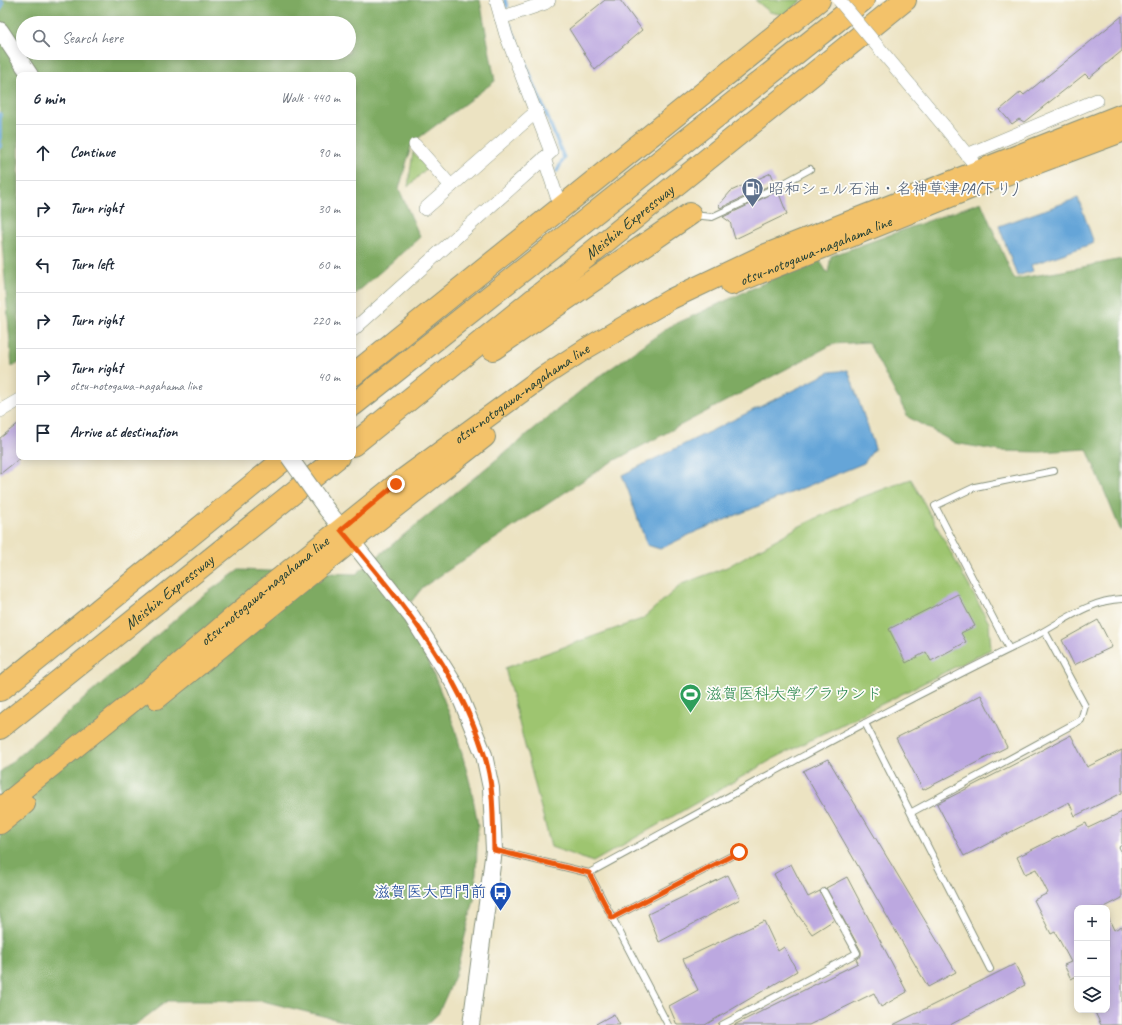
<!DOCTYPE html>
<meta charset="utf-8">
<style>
:root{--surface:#fff;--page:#f2f2f3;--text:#1f2937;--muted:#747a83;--line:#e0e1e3}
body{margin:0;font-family:Caveat,"Klee One",sans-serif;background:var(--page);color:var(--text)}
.controls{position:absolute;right:12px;bottom:12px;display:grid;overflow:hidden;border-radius:8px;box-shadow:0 2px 10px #0003}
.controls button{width:36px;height:36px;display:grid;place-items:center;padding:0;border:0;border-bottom:1px solid var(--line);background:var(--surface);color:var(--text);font:20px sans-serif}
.stop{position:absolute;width:12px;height:12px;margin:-9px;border:3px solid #ea580c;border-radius:50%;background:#fff}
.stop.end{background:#ea580c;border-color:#fff;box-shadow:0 1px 4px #0008}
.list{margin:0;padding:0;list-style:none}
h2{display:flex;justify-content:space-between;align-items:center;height:52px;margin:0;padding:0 16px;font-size:17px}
h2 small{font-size:13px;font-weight:400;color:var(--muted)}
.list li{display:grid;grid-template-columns:26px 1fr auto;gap:12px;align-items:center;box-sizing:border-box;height:56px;padding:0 16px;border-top:1px solid var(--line)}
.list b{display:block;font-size:15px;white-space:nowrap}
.list p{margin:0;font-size:13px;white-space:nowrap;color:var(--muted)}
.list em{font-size:13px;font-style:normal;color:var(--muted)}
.icon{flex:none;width:22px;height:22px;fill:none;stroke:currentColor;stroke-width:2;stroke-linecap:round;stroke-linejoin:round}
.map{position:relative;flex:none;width:1122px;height:1025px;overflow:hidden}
.search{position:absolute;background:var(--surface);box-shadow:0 2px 10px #0003;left:16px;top:16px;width:340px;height:44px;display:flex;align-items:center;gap:10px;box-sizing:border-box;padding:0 14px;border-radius:22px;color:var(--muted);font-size:15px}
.panel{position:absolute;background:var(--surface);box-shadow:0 2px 10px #0003;left:16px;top:72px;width:340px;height:388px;border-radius:8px}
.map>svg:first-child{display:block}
.green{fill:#9ec570;stroke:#5e8152}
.forest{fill:#7eaa62;stroke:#4e744b;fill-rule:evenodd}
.water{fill:#65a5d8;stroke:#427186}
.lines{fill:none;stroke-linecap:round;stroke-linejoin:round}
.stream{stroke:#65a5d8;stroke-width:3.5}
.building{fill:#bca8e0}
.service-casing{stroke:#86907b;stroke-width:8}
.minor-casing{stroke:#86907b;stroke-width:14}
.tertiary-casing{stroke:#86907b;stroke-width:18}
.primary-casing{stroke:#86907b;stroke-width:22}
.motorway-casing{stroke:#86907b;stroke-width:24}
.service{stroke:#fff;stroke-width:6}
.minor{stroke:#fff;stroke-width:13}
.tertiary{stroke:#fff;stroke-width:16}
.primary{stroke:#f3c26a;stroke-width:20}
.motorway{stroke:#f3c26a;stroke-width:22}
.minor-bridge-casing{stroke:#86907b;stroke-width:14;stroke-linecap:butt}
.tertiary-bridge-casing{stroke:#86907b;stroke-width:18;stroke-linecap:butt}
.minor-bridge{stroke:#fff;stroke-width:13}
.tertiary-bridge{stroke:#fff;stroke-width:16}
.route{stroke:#ea580c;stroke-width:5}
.labels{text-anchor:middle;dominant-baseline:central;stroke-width:3.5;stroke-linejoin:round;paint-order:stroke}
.service-label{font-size:16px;fill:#4e5e75;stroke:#fdfcf7;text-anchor:start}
.street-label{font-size:16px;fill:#1f3d34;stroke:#fdfcf7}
.leisure-label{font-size:16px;fill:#27864d;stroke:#fdfcf7;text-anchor:start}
.transit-label{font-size:16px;fill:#164399;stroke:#fdfcf7;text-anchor:end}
</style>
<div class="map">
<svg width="1122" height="1025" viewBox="0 0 1122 1025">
<rect width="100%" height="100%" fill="#fdfcf7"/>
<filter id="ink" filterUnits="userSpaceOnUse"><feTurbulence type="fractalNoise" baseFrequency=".025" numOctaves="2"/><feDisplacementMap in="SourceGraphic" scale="8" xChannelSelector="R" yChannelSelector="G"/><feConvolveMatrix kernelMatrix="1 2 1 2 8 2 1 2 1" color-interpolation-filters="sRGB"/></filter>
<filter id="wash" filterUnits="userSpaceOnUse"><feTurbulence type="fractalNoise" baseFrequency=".012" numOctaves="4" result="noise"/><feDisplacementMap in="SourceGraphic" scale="16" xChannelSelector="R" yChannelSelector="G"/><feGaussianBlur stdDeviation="0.9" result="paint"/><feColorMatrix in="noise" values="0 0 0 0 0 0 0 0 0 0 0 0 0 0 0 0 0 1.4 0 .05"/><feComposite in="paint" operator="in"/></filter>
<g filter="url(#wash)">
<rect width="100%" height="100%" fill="#ece3c2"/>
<g class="green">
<polygon points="755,0 802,0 784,15 770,12"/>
<polygon points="413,152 427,168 408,187"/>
<polygon points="911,479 989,623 991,649 773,759 593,862 551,847 505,668 642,619 682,584 727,567 798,527 857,499"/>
</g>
<g class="forest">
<path d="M0 0H480L495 81 412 143 399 189 420 237 353 296V75H19V363L12 367 0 216ZM23 23H349V53H23Z"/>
<polygon points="981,202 1014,279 1063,271 1122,259 1122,530 1120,529 1087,449 1040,452 1000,451 955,443 908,417 868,342 833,344 606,465 423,587 407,607 455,728 471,787 478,825 475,896 455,976 438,1014 426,1025 359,1025 263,1001 167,1001 135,1025 0,1025 0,772 201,597 239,570 356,574 589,384 669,327 818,258 828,274 831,256"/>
</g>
<g class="water">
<polygon points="1078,198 1094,243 1031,265 1033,271 1017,276 999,226"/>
<path d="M848 370 875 448 864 463 695 532 660 549 647 545C638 522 632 498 622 475L830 372Z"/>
</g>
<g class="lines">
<g class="stream">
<polyline points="505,0 507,7"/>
<polyline points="0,10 3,4 0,0"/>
<polyline points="510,25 564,158 557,171"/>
<polyline points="0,114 0,147"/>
</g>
</g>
<g id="blocks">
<g class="building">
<polygon points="605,0 620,0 642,30 595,70 569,29"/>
<polygon points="1122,16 1122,51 1089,78 1085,74 1024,122 1019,119 1012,124 1000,110 1021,92 1024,95"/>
<polygon points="771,173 775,183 720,208 719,205 731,191"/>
<polygon points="778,191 787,214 735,239 730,222 723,217"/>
<polygon points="19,423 19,459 0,474 0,438"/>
<polygon points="958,594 975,626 961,633 966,642 931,661 926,652 906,663 889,629"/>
<polygon points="1098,620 1112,647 1074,665 1062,640"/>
<polygon points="981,695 1007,747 923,790 896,738"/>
<polygon points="1071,735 1087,767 1122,750 1122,793 1075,816 1069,802 964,856 937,804"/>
<polygon points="828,759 956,972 928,987 803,771"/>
<polygon points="1122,812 1122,845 1119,847 1122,853 1122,898 1103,908 1077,908 1077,976 1071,979 1064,965 1071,962 1055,932 1051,934 1034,900 1048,893 1036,869 1025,874 1017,857 1086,823 1088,828"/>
<polygon points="791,864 808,897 820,891 834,920 812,934 789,903 774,874"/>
<polygon points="728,875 740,899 659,942 648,914"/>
<polygon points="847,877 907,992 881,1007 874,993 809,1025 734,1025 858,963 856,959 861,956 861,951 826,888"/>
<polygon points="1107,915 1114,930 1122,926 1122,1025 1101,1025 1094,1010 1107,1010"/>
<polygon points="764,921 778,951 784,947 797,971 705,1025 677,1025 669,1006 698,990 683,959"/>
<polygon points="1015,964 1025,985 950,1025 893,1025"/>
<polygon points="614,1014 620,1025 594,1025"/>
</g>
</g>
</g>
<g filter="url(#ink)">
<use href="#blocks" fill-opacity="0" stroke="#86907b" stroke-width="1"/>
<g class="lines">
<defs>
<g id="service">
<polyline points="693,215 712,217 779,186 810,169"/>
<polyline points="1009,649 935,506 975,487 1054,471"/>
<polyline points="865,723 990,969"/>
<polyline points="912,812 1081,720 1085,706 1045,632"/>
<path d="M494 850 589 873C734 794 878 713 1026 641 1057 626 1087 600 1122 599"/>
<polyline points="589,873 668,1025"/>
<polyline points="612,918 739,852"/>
<polyline points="722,1025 857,953 824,892"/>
</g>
<g id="minor">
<polyline points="501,18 545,3 549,0"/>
<polyline points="944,126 972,161"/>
<polyline points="415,145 451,186"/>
<polyline points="967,155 1097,100"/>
<polyline points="544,158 557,197"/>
<polyline points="425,209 537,111"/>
<polyline points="353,330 551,152 506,35 496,0"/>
<polyline points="0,411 19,400"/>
</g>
<g id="tertiary">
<polyline points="0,30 30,75"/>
<polyline points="327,510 412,617 456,687 484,755 491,788 494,850 471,1025"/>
</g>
<g id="primary">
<path id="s1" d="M731 285 985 183 1122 132"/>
<polyline points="157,699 351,542 485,437"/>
<path id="s2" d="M0 808 146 691 263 591 396 484 544 376 587 348 671 299 766 254 1122 114"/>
<polyline points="0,824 25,804"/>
</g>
<g id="motorway">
<polyline points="493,349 690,214"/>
<polyline points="353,375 819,0"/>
<polyline points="353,405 863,0"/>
<path id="s3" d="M353 445 905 0"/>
<polyline points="0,690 287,457"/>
<path id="s4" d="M0 728 338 457"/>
</g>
</defs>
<use href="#service" class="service-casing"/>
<use href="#minor" class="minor-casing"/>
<use href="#tertiary" class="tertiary-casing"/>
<use href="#primary" class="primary-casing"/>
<use href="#motorway" class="motorway-casing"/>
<use href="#service" class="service"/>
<use href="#minor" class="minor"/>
<use href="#tertiary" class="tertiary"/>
<use href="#primary" class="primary"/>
<use href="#motorway" class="motorway"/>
<defs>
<polyline id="minor-bridge" points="839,0 944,126"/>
<polyline id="tertiary-bridge" points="289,457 327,510"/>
</defs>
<use href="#minor-bridge" class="minor-bridge-casing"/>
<use href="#tertiary-bridge" class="tertiary-bridge-casing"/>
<use href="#minor-bridge" class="minor-bridge"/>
<use href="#tertiary-bridge" class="tertiary-bridge"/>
</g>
</g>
<g class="lines" filter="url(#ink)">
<path class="route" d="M396 484 341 530C398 597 457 668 484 754 494 784 493 818 494 850L589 873 612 918 739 852"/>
</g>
<defs>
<symbol id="fuel-pin" viewBox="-11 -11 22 30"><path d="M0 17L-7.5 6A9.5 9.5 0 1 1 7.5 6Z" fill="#5c6f8a" stroke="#fdfcf7"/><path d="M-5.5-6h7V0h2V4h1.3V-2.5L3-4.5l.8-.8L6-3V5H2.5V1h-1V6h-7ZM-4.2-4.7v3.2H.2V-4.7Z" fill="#fff"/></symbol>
<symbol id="stadium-pin" viewBox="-11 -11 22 30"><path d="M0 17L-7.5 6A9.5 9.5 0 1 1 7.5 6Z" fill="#2e9e5b" stroke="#fdfcf7"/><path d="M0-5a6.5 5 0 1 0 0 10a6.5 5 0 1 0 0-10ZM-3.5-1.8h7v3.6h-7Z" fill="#fff"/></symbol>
<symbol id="bus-pin" viewBox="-11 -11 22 30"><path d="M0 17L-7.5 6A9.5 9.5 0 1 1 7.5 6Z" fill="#1a4fb4" stroke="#fdfcf7"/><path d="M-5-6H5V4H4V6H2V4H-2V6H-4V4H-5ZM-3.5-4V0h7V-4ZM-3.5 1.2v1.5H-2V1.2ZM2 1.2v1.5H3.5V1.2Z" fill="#fff"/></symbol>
</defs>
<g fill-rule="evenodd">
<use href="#fuel-pin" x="740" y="176" width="25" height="34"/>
<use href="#stadium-pin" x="678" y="682" width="25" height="34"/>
<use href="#bus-pin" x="488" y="880" width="25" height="34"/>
</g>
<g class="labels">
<g class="service-label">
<text x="768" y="189">昭和シェル石油・名神草津PA(下り)</text>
</g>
<g class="street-label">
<text stroke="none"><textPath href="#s3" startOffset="355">Meishin Expressway</textPath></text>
<text stroke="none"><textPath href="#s1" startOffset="91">otsu-notogawa-nagahama line</textPath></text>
<text stroke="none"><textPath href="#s2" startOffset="666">otsu-notogawa-nagahama line</textPath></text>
<text stroke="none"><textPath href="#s4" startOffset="217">Meishin Expressway</textPath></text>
<text stroke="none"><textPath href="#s2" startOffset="342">otsu-notogawa-nagahama line</textPath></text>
</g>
<g class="leisure-label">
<text x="706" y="694">滋賀医科大学グラウンド</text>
</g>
<g class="transit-label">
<text x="486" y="892">滋賀医大西門前</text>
</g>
</g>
</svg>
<div class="controls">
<button>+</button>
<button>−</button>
<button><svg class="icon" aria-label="layers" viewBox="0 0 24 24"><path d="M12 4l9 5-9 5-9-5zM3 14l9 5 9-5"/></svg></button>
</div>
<div class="stop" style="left:739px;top:852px"></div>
<div class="stop end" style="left:396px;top:484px"></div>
<div class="search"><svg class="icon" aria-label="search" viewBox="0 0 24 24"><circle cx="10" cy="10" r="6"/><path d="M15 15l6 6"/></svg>Search here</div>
<section class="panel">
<h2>6 min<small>Walk · 440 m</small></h2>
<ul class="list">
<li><svg class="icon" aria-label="ahead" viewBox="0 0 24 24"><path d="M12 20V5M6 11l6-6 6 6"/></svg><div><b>Continue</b></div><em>90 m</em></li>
<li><svg class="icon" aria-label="right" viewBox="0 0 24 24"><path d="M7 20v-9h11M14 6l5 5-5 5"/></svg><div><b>Turn right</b></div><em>30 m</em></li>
<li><svg class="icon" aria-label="left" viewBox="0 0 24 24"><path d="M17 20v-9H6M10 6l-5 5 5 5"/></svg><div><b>Turn left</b></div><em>60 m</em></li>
<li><svg class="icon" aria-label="right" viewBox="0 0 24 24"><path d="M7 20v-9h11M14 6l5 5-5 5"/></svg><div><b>Turn right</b></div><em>220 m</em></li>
<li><svg class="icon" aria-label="right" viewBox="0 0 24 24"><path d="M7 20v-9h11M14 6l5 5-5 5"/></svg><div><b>Turn right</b><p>otsu-notogawa-nagahama line</p></div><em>40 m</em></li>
<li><svg class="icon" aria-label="arrive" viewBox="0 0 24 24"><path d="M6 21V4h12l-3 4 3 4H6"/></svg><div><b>Arrive at destination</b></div></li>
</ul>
</section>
</div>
